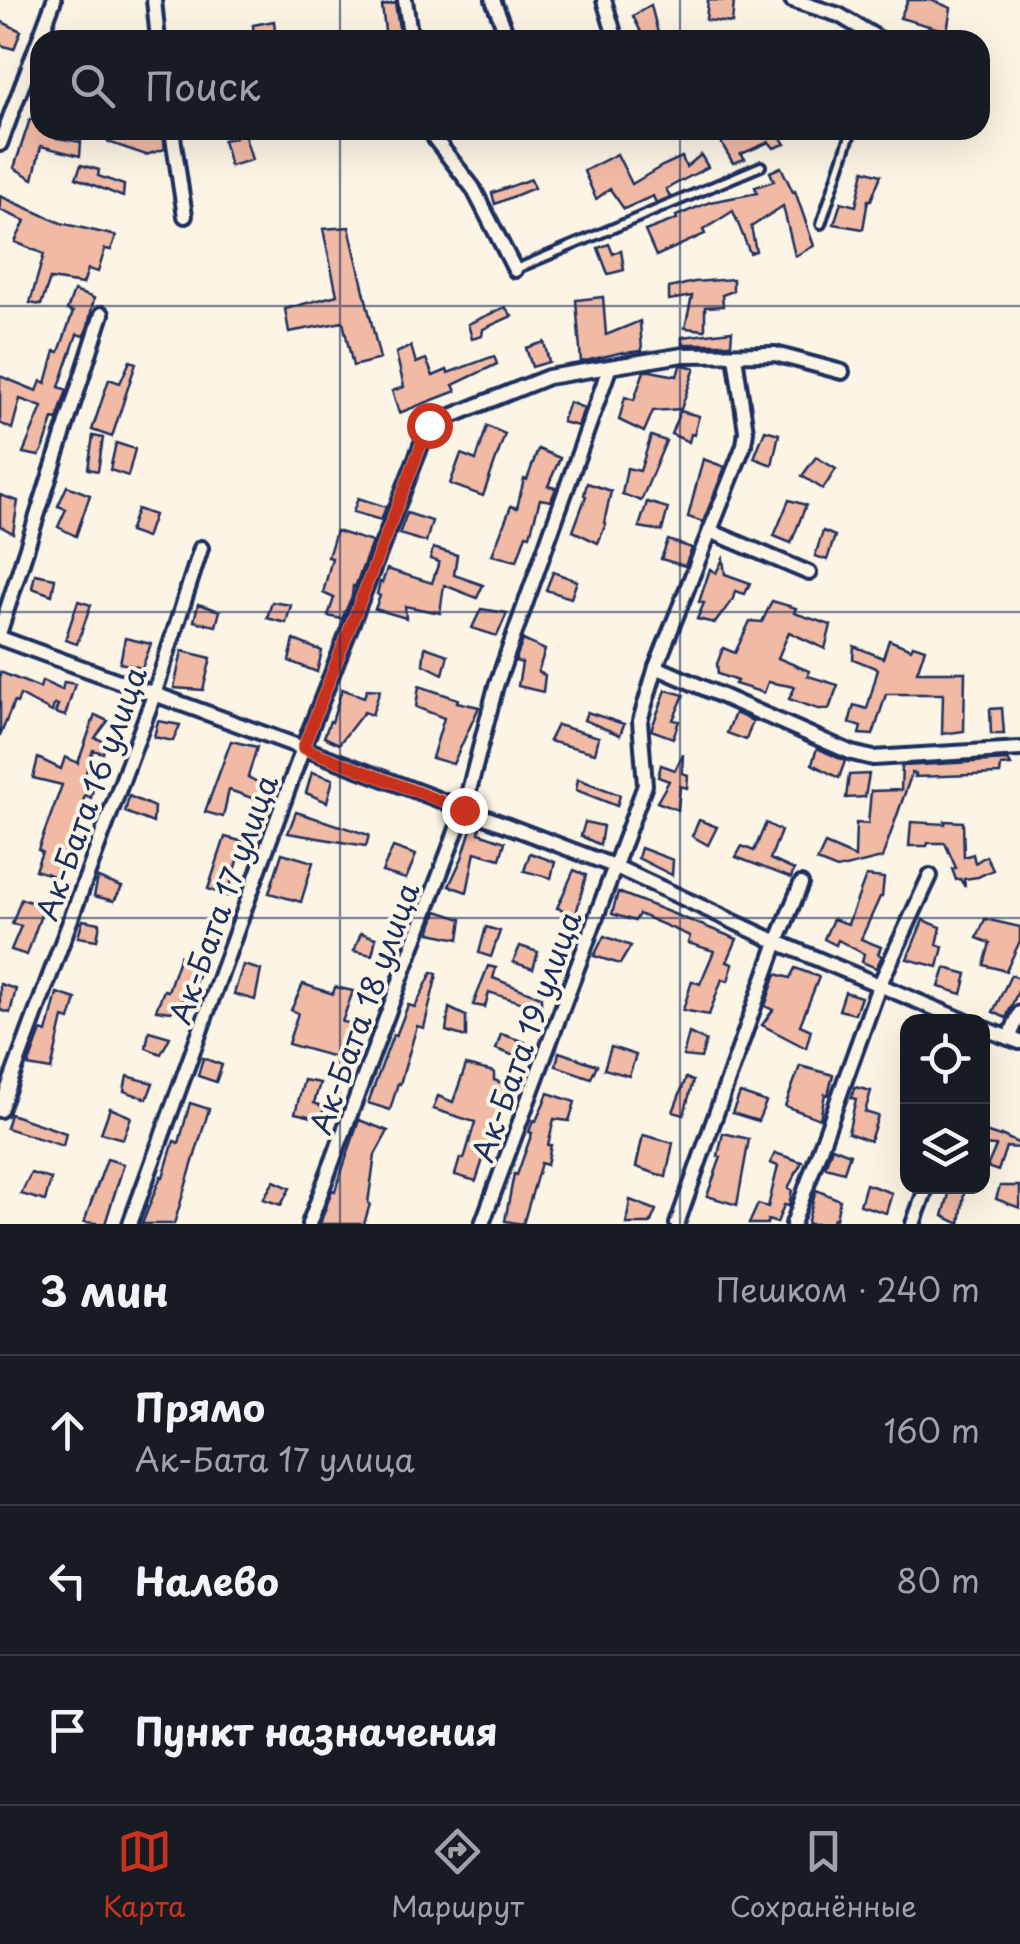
<!DOCTYPE html>
<html lang="ru">
<meta charset="utf-8">
<style>
:root{--surface:#171b24;--page:#242831;--text:#f1f3f6;--muted:#9ea1a6;--line:#363941;--accent:#c8321e}
body{margin:0;font-family:"Playpen Sans",sans-serif;background:var(--page);color:var(--text)}
.controls{position:absolute;right:30px;bottom:30px;display:grid;overflow:hidden;border-radius:20px;box-shadow:0 10px 40px #0002}
.controls button{width:90px;height:90px;display:grid;place-items:center;padding:0;border:0;border-bottom:2px solid var(--line);background:var(--surface);color:var(--text);font:50px sans-serif}
.stop{position:absolute;width:30px;height:30px;margin:-22px;border:8px solid #c8321e;border-radius:50%;background:#fff}
.stop.end{background:#c8321e;border-color:#fff;box-shadow:0 2px 10px #0008}
.list{margin:0;padding:0;list-style:none}
h2{display:flex;justify-content:space-between;align-items:center;height:130px;margin:0;padding:0 40px;font-size:42px}
h2 small{font-size:32px;font-weight:400;color:var(--muted)}
.list li{display:grid;grid-template-columns:65px 1fr auto;gap:30px;align-items:center;box-sizing:border-box;height:150px;padding:0 40px;border-top:2px solid var(--line)}
.list b{display:block;font-size:38px;white-space:nowrap}
.list p{margin:0;font-size:32px;white-space:nowrap;color:var(--muted)}
.list em{font-size:32px;font-style:normal;color:var(--muted)}
.icon{flex:none;width:55px;height:55px;fill:none;stroke:currentColor;stroke-width:2;stroke-linecap:round;stroke-linejoin:round}
.map{position:relative;flex:none;width:1020px;height:1224px;overflow:hidden}
.search{position:absolute;background:var(--surface);box-shadow:0 10px 40px #0002;left:30px;right:30px;top:30px;height:110px;display:flex;align-items:center;gap:25px;box-sizing:border-box;padding:0 35px;border-radius:30px;color:var(--muted);font-size:38px}
.sheet{height:580px;background:var(--surface)}
nav{display:flex;justify-content:space-around;align-items:center;box-sizing:border-box;height:140px;border-top:2px solid var(--line);background:var(--surface);font-size:28px;color:var(--muted)}
nav a{display:grid;justify-items:center;gap:5px}
nav .on{color:var(--accent)}
.map>svg:first-child{display:block}
.building{fill:#f1baa5;stroke:#1b2f5e;stroke-width:2.5}
.lines{fill:none;stroke-linecap:round;stroke-linejoin:round}
.service-casing{stroke:#1b2f5e;stroke-width:14}
.minor-casing{stroke:#1b2f5e;stroke-width:20}
.service{stroke:#fcf5e5;stroke-width:6}
.minor{stroke:#fcf5e5;stroke-width:12}
.route{stroke:#c8321e;stroke-width:12}
.grid{fill:none;stroke:#1b2f5e;stroke-width:2.5;stroke-opacity:0.55}
.labels{text-anchor:middle;dominant-baseline:central;stroke-width:8;stroke-linejoin:round;paint-order:stroke}
.street-label{font-size:30px;fill:#1b2f5e;stroke:#fcf5e5}
</style>
<div class="map">
<svg width="1020" height="1224" viewBox="0 0 1020 1224">
<rect width="100%" height="100%" fill="#fcf5e5"/>
<filter id="ink" filterUnits="userSpaceOnUse"><feTurbulence type="fractalNoise" baseFrequency=".01" numOctaves="2"/><feDisplacementMap in="SourceGraphic" scale="20" xChannelSelector="R" yChannelSelector="G"/><feConvolveMatrix kernelMatrix="1 2 1 2 8 2 1 2 1" color-interpolation-filters="sRGB"/></filter>
<g filter="url(#ink)">
<g class="building">
<polygon points="708,0 734,1 732,23 706,20"/>
<polygon points="908,0 932,0 951,8 947,31 900,18"/>
<polygon points="395,3 400,34 386,39 382,6"/>
<polygon points="651,5 658,33 643,36 633,16"/>
<polygon points="0,21 21,31 14,49 0,45"/>
<polygon points="274,21 276,40 254,40 253,25"/>
<polygon points="30,119 40,121 40,130 59,130 57,138 81,142 80,156 41,146 33,179 14,168"/>
<polygon points="111,130 162,130 165,149 146,155 108,142"/>
<polygon points="235,130 243,130 252,160 230,166 223,140 235,138"/>
<polygon points="740,130 776,130 785,144 774,148 769,142 741,154 745,159 733,163 719,139"/>
<polygon points="617,154 632,184 662,166 682,157 686,167 701,155 708,167 666,189 670,196 668,198 656,203 653,196 624,209 610,189 596,199 584,171"/>
<polygon points="81,165 99,170 98,176 124,185 123,197 76,178"/>
<polygon points="781,167 793,192 795,191 814,246 795,256 783,206 751,227 756,251 750,253 733,211 703,230 705,234 656,256 645,231 677,219 676,216 710,202 757,193 755,187 774,181 770,172"/>
<polygon points="864,170 881,175 871,200 868,200 863,229 834,224 841,202 856,206"/>
<polygon points="531,179 534,188 495,204 492,193"/>
<polygon points="0,196 61,223 116,236 111,250 105,249 98,272 88,269 83,284 50,279 41,305 30,303 44,254 15,242 25,221 0,210"/>
<polygon points="349,227 380,359 353,366 343,322 289,332 285,309 337,295 323,229"/>
<polygon points="609,244 613,254 621,250 624,270 608,274 598,248"/>
<polygon points="733,279 733,291 722,295 723,306 705,307 705,330 685,328 692,296 669,300 669,288 694,282"/>
<polygon points="74,291 94,298 88,326 84,336 77,334 59,387 67,390 57,420 53,419 44,447 39,456 23,453 42,407 20,399 12,429 0,423 0,376 37,391 41,381 46,383 55,351 59,352 73,312 67,310"/>
<polygon points="603,297 606,335 640,321 642,351 623,353 623,352 581,362 576,300"/>
<polygon points="505,307 512,316 483,329 482,336 472,339 468,324"/>
<polygon points="732,331 731,344 682,344 682,337"/>
<polygon points="544,342 549,362 532,367 526,348"/>
<polygon points="411,346 416,363 426,359 433,376 447,370 448,373 494,356 497,364 453,385 456,391 399,413 392,391 404,387 396,353"/>
<polygon points="130,361 136,363 112,437 92,430 109,379 120,383"/>
<polygon points="683,365 695,368 681,409 653,411 644,432 619,420 625,397 634,400 644,371 650,371 677,376 680,366"/>
<polygon points="569,402 584,408 578,426 562,422"/>
<polygon points="680,411 699,416 694,435 691,434 689,442 671,434"/>
<polygon points="487,426 505,434 483,496 450,484 461,454 476,460"/>
<polygon points="765,430 779,434 772,465 754,458"/>
<polygon points="93,436 103,438 98,471 88,469"/>
<polygon points="651,436 666,441 641,501 622,494 627,468 640,471"/>
<polygon points="116,443 135,449 128,476 110,470"/>
<polygon points="538,449 560,458 548,486 556,488 551,501 540,499 530,535 526,534 517,561 492,555 511,506 517,508 524,479 527,480"/>
<polygon points="816,457 836,469 823,489 802,476"/>
<polygon points="703,459 725,467 703,522 688,517"/>
<polygon points="587,483 611,491 604,523 606,524 598,543 573,531 586,496 584,495"/>
<polygon points="67,486 90,495 76,536 58,527 66,509 58,506"/>
<polygon points="0,495 18,501 13,533 0,526"/>
<polygon points="358,498 386,507 381,520 353,512"/>
<polygon points="789,500 806,505 791,543 774,536"/>
<polygon points="647,502 668,508 662,531 639,527"/>
<polygon points="137,509 154,515 146,538 129,532"/>
<polygon points="407,513 432,521 426,542 399,534"/>
<polygon points="336,531 372,542 355,587 353,586 352,596 342,619 328,616 334,598 323,593 332,558 328,557"/>
<polygon points="823,531 835,536 827,560 815,556"/>
<polygon points="668,540 692,548 685,566 661,559"/>
<polygon points="433,548 457,555 454,575 483,585 477,598 444,585 440,613 405,606 406,618 375,609 380,596 377,594 380,582 382,583 387,569 432,583 439,562 430,559"/>
<polygon points="723,559 725,574 750,583 745,594 735,591 733,599 715,623 697,619 704,603 699,602 710,569 716,573"/>
<polygon points="553,572 577,581 571,598 546,590"/>
<polygon points="35,574 55,578 52,595 32,588"/>
<polygon points="78,601 91,605 77,644 65,640"/>
<polygon points="772,601 796,608 794,613 831,625 825,649 789,632 778,658 809,671 808,676 838,685 829,709 818,709 789,699 795,687 768,682 764,693 735,684 737,681 718,674 717,664 723,648 735,653 750,621 762,622"/>
<polygon points="272,602 291,605 286,623 267,618"/>
<polygon points="198,604 220,611 216,626 194,621"/>
<polygon points="481,609 507,613 497,636 472,628"/>
<polygon points="125,638 151,644 142,668 120,663"/>
<polygon points="294,640 322,651 317,672 289,661"/>
<polygon points="523,640 545,650 538,672 545,675 543,692 518,686 522,663 515,661"/>
<polygon points="889,640 911,649 913,645 925,649 917,672 965,672 964,731 942,734 943,694 886,694 873,735 859,734 861,727 849,723 854,705 867,709 878,669 853,659 854,646 883,658"/>
<polygon points="425,647 448,655 443,674 423,664"/>
<polygon points="182,651 211,658 203,690 174,688"/>
<polygon points="0,672 40,688 42,681 62,690 64,682 75,684 65,716 55,713 58,705 54,705 52,712 20,695 17,703 14,702 0,736"/>
<polygon points="419,686 458,699 457,702 479,707 453,764 432,758 444,718 416,707"/>
<polygon points="342,689 364,697 367,689 380,690 372,715 364,712 339,744 324,737 330,721 332,722"/>
<polygon points="666,690 684,695 673,720 679,721 673,738 651,730"/>
<polygon points="1002,708 1004,734 991,734 990,709"/>
<polygon points="587,712 624,724 620,735 584,720"/>
<polygon points="735,713 753,721 746,740 727,733"/>
<polygon points="95,715 108,721 95,738 106,742 103,753 93,750 85,775 95,780 91,798 85,795 73,836 54,876 35,870 42,852 38,850 62,785 33,778 38,758 61,769 65,757 78,763"/>
<polygon points="158,721 180,725 173,741 154,737"/>
<polygon points="557,725 599,737 595,753 549,741"/>
<polygon points="231,741 257,747 248,777 271,789 266,803 229,790 223,817 205,812"/>
<polygon points="817,748 845,761 839,778 812,764"/>
<polygon points="683,754 682,773 688,775 687,788 680,786 678,810 657,802 669,781 658,777 661,765 675,770"/>
<polygon points="1008,760 1011,765 1001,766 1000,774 915,777 916,774 912,773 882,858 837,869 817,861 825,844 855,857 856,823 868,824 871,791 901,790 902,766"/>
<polygon points="312,772 333,779 327,802 306,793"/>
<polygon points="869,774 865,797 846,798 849,775"/>
<polygon points="578,779 620,795 617,806 576,790"/>
<polygon points="129,796 154,807 153,823 125,812"/>
<polygon points="296,812 369,835 366,846 288,833"/>
<polygon points="699,820 717,827 708,845 692,836"/>
<polygon points="945,821 963,822 964,857 973,854 975,863 986,856 993,870 978,877 964,879 965,887 960,879 956,880 952,869 956,868 945,843 928,843 927,846 909,846 911,822 945,824"/>
<polygon points="585,822 603,826 600,845 581,836"/>
<polygon points="473,823 480,826 479,833 505,842 500,859 475,852 467,892 449,886 462,858"/>
<polygon points="766,823 781,831 770,859 794,870 791,878 736,857 742,846 754,851"/>
<polygon points="225,837 244,842 227,896 208,889"/>
<polygon points="393,847 416,855 406,879 382,872"/>
<polygon points="641,848 673,860 672,875 638,858"/>
<polygon points="282,853 313,862 301,902 269,893"/>
<polygon points="530,853 555,862 551,878 524,871"/>
<polygon points="574,870 586,875 576,914 557,908"/>
<polygon points="866,876 884,878 882,897 880,897 861,939 881,947 878,954 882,956 876,968 862,962 864,954 838,940 836,945 824,939 833,919 848,924"/>
<polygon points="98,878 122,887 114,901 94,896"/>
<polygon points="618,892 737,939 727,962 733,964 728,981 722,979 709,1015 683,1010 692,981 700,984 714,951 688,943 690,936 639,914 635,921 612,914"/>
<polygon points="21,899 44,906 27,955 11,950 21,926 12,924"/>
<polygon points="437,911 462,919 459,939 430,933"/>
<polygon points="985,919 1020,927 1020,941 1006,971 984,965 990,943 977,938"/>
<polygon points="83,920 100,923 97,940 78,937"/>
<polygon points="923,920 941,927 937,945 943,947 938,967 907,959"/>
<polygon points="486,927 500,931 491,957 479,953"/>
<polygon points="361,933 376,938 372,955 354,951"/>
<polygon points="604,936 631,946 620,964 594,956"/>
<polygon points="520,946 538,952 533,969 513,962"/>
<polygon points="180,956 202,965 191,993 171,1012 156,1010 164,990 168,991"/>
<polygon points="243,965 261,970 255,1000 234,994"/>
<polygon points="488,966 496,968 493,978 541,997 541,1009 489,992 485,1007 473,1005"/>
<polygon points="795,968 819,977 800,1025 811,1030 806,1048 762,1025 773,1010 765,1006 776,974 790,978"/>
<polygon points="945,968 967,974 962,994 939,987"/>
<polygon points="432,972 437,974 424,1028 417,1026 400,1084 398,1083 390,1110 368,1103 393,1035 396,1036 408,1005 415,1007"/>
<polygon points="1011,975 1020,978 1020,987 1006,1018 993,1012"/>
<polygon points="0,984 16,989 10,1013 0,1010"/>
<polygon points="303,984 333,994 335,987 353,991 342,1022 350,1023 346,1048 342,1059 288,1044 298,1013 291,1010"/>
<polygon points="845,992 861,997 855,1014 839,1010"/>
<polygon points="57,993 76,999 70,1020 63,1018 51,1070 28,1066 41,1031 47,1033"/>
<polygon points="449,1008 466,1016 466,1037 446,1031"/>
<polygon points="149,1031 170,1037 161,1054 146,1048"/>
<polygon points="689,1033 706,1041 701,1058 683,1056"/>
<polygon points="501,1034 525,1042 520,1058 496,1049"/>
<polygon points="611,1047 636,1055 629,1076 604,1069"/>
<polygon points="559,1052 597,1065 591,1078 556,1066"/>
<polygon points="203,1058 222,1065 216,1082 198,1076"/>
<polygon points="466,1065 494,1072 494,1080 511,1086 510,1103 502,1101 476,1181 455,1175 460,1158 464,1159 475,1122 433,1109 438,1096 453,1102"/>
<polygon points="800,1066 833,1075 828,1095 825,1094 820,1119 785,1106"/>
<polygon points="127,1076 153,1083 147,1099 124,1091"/>
<polygon points="686,1078 693,1081 684,1115 673,1112"/>
<polygon points="304,1080 320,1083 314,1103 324,1107 321,1119 295,1113"/>
<polygon points="855,1087 871,1091 865,1112 878,1116 870,1141 848,1133 856,1099 851,1098"/>
<polygon points="548,1093 575,1102 569,1121 554,1119 548,1145 551,1145 547,1165 541,1163 523,1224 505,1221 514,1174 517,1175 532,1133 529,1132 533,1120 536,1121"/>
<polygon points="740,1093 766,1102 758,1121 732,1113"/>
<polygon points="190,1103 209,1109 174,1224 142,1224 161,1176 163,1177 174,1141 179,1143"/>
<polygon points="110,1108 131,1117 123,1139 101,1133"/>
<polygon points="10,1114 66,1133 63,1146 6,1128"/>
<polygon points="359,1120 388,1131 375,1155 368,1203 370,1204 364,1224 320,1224 332,1190 335,1191"/>
<polygon points="982,1131 1000,1137 1001,1135 1020,1144 1020,1148 1006,1147 998,1171 987,1167 996,1146 982,1145"/>
<polygon points="723,1133 749,1139 737,1205 707,1196 721,1157 718,1156"/>
<polygon points="643,1135 673,1143 666,1177 636,1167"/>
<polygon points="832,1147 850,1154 844,1172 825,1167"/>
<polygon points="775,1153 802,1162 788,1188 792,1190 789,1206 784,1205 777,1223 768,1220 767,1224 749,1224 758,1204 768,1207 778,1166 770,1163"/>
<polygon points="107,1159 124,1164 105,1224 84,1222"/>
<polygon points="31,1173 51,1179 45,1201 21,1194"/>
<polygon points="274,1181 290,1188 281,1205 263,1199"/>
<polygon points="866,1184 892,1193 886,1213 860,1205"/>
<polygon points="951,1186 965,1186 960,1224 943,1216"/>
<polygon points="1000,1186 1020,1186 1020,1208 996,1199"/>
<polygon points="816,1190 840,1200 836,1219 834,1218 832,1224 807,1224"/>
<polygon points="630,1200 656,1210 650,1224 626,1224"/>
</g>
<g class="lines">
<defs>
<g id="service">
<polyline points="821,224 852,130"/>
<polyline points="516,269 761,166"/>
</g>
<g id="minor">
<polyline points="154,0 158,40"/>
<polyline points="405,0 411,40"/>
<polyline points="493,0 509,40"/>
<polyline points="604,0 616,40"/>
<polyline points="792,0 839,15 881,40"/>
<polyline points="172,130 185,216"/>
<polyline points="432,130 435,139 473,188 515,270"/>
<polyline points="0,144 54,0"/>
<polyline points="710,531 809,573"/>
<polyline points="0,631 102,314"/>
<polyline points="0,638 303,748 614,866 777,942 967,1022"/>
<polyline points="656,667 852,753 873,758 1020,749"/>
<polyline points="982,1028 1020,1042"/>
<polyline points="1009,1038 1020,1013"/>
<polyline points="0,1110 154,695 201,548"/>
<polyline points="130,1224 303,748 429,425 548,377 683,355 775,354 842,372"/>
<polyline points="309,1224 464,810 496,686 609,369"/>
<polyline points="482,1224 645,785 640,721 656,667 744,445 746,431 735,356"/>
<polyline points="677,1224 777,942 801,884"/>
<polyline points="793,1224 879,986 930,876"/>
<polyline points="913,1224 927,1186"/>
</g>
</defs>
<use href="#service" class="service-casing"/>
<use href="#minor" class="minor-casing"/>
<use href="#service" class="service"/>
<use href="#minor" class="minor"/>
</g>
</g>
<g class="lines" filter="url(#ink)">
<polyline class="route" points="429,425 303,748 464,810"/>
</g>
<path class="grid" d="M340 0V40M680 0V40M340 130V1224M680 130V1224M0 306H1020M0 612H1020M0 918H1020"/>
<g class="labels">
<g class="street-label">
<text transform="translate(90 793) rotate(-70)">Ак-Бата 16 улица</text>
<text transform="translate(222 899) rotate(-70)">Ак-Бата 17 улица</text>
<text transform="translate(363 1008) rotate(-70)">Ак-Бата 18 улица</text>
<text transform="translate(525 1036) rotate(-70)">Ак-Бата 19 улица</text>
</g>
</g>
</svg>
<div class="controls">
<button><svg class="icon" aria-label="locate" viewBox="0 0 24 24"><circle cx="12" cy="12" r="6"/><path d="M12 2v4M12 18v4M2 12h4M18 12h4"/></svg></button>
<button><svg class="icon" aria-label="layers" viewBox="0 0 24 24"><path d="M12 4l9 5-9 5-9-5zM3 14l9 5 9-5"/></svg></button>
</div>
<div class="stop" style="left:429px;top:425px"></div>
<div class="stop end" style="left:464px;top:810px"></div>
<div class="search"><svg class="icon" aria-label="search" viewBox="0 0 24 24"><circle cx="10" cy="10" r="6"/><path d="M15 15l6 6"/></svg>Поиск</div>
</div>
<section class="sheet">
<h2>3 мин<small>Пешком · 240 m</small></h2>
<ul class="list">
<li><svg class="icon" aria-label="ahead" viewBox="0 0 24 24"><path d="M12 20V5M6 11l6-6 6 6"/></svg><div><b>Прямо</b><p>Ак-Бата 17 улица</p></div><em>160 m</em></li>
<li><svg class="icon" aria-label="left" viewBox="0 0 24 24"><path d="M17 20v-9H6M10 6l-5 5 5 5"/></svg><div><b>Налево</b></div><em>80 m</em></li>
<li><svg class="icon" aria-label="arrive" viewBox="0 0 24 24"><path d="M6 21V4h12l-3 4 3 4H6"/></svg><div><b>Пункт назначения</b></div></li>
</ul>
</section>
<nav>
<a class="on"><svg class="icon" aria-label="map" viewBox="0 0 24 24"><path d="M3 6l6-2 6 2 6-2v14l-6 2-6-2-6 2zM9 4v14M15 6v14"/></svg>Карта</a>
<a><svg class="icon" aria-label="directions" viewBox="0 0 24 24"><path d="M12 3l9 9-9 9-9-9zM9 14v-3h6M13 9l2 2-2 2"/></svg>Маршрут</a>
<a><svg class="icon" aria-label="saved" viewBox="0 0 24 24"><path d="M7 4h10v16l-5-4-5 4z"/></svg>Сохранённые</a>
</nav>
